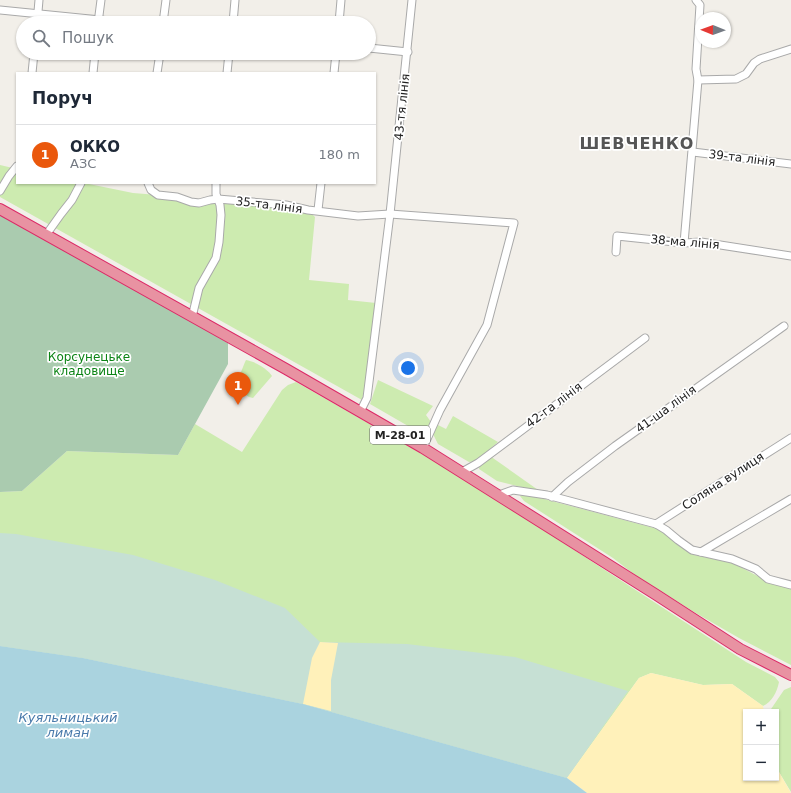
<!DOCTYPE html>
<html lang="uk">
<meta charset="utf-8">
<style>
:root{--surface:#fff;--page:#f6f6f7;--text:#1f2937;--muted:#747a83;--line:#e0e1e3;--accent:#ea580c}
body{margin:0;font-family:"DejaVu Sans",sans-serif;background:var(--page);color:var(--text)}
.controls{position:absolute;right:12px;bottom:12px;display:grid;overflow:hidden;border-radius:0px;box-shadow:0 1px 3px #0004}
.controls button{width:36px;height:36px;display:grid;place-items:center;padding:0;border:0;border-bottom:1px solid var(--line);background:var(--surface);color:var(--text);font:20px sans-serif}
.compass{position:absolute;left:695px;top:12px;width:36px;height:36px;border-radius:50%;background:var(--surface);box-shadow:0 1px 3px #0004;rotate:271deg}
.you{position:absolute;left:408px;top:368px;width:14px;height:14px;margin:-10px;border:3px solid #fff;border-radius:50%;background:#1a73e8;box-shadow:0 0 0 6px #1a73e833}
.badge{display:grid;place-items:center;width:26px;height:26px;border-radius:50%;background:var(--accent);color:#fff;font-size:13px;font-weight:700}
.pin{position:absolute;translate:-50% -33px;filter:drop-shadow(0 1px 2px #0008)}
.pin::after{content:'';position:absolute;top:21px;width:14px;height:12px;background:inherit;clip-path:polygon(0 0,100% 0,50% 100%)}
.list{margin:0;padding:0;list-style:none}
h2{display:flex;justify-content:space-between;align-items:center;height:52px;margin:0;padding:0 16px;font-size:17px}
h2 small{font-size:13px;font-weight:400;color:var(--muted)}
.list li{display:grid;grid-template-columns:26px 1fr auto;gap:12px;align-items:center;box-sizing:border-box;height:60px;padding:0 16px;border-top:1px solid var(--line)}
.list b{display:block;font-size:15px;white-space:nowrap}
.list p{margin:0;font-size:13px;white-space:nowrap;color:var(--muted)}
.list em{font-size:13px;font-style:normal;color:var(--muted)}
.icon{flex:none;width:22px;height:22px;fill:none;stroke:currentColor;stroke-width:2;stroke-linecap:round;stroke-linejoin:round}
.map{position:relative;flex:none;width:791px;height:793px;overflow:hidden}
.search{position:absolute;background:var(--surface);box-shadow:0 1px 3px #0004;left:16px;top:16px;width:360px;height:44px;display:flex;align-items:center;gap:10px;box-sizing:border-box;padding:0 14px;border-radius:22px;color:var(--muted);font-size:15px}
.panel{position:absolute;background:var(--surface);box-shadow:0 1px 3px #0004;left:16px;top:72px;width:360px;height:112px;border-radius:0px}
.map>svg:first-child{display:block}
.grass{fill:#cdebb0}
.wetland{fill:#c6e0d4}
.sand{fill:#fff1ba}
.cemetery{fill:#aacbaf}
.water{fill:#aad3df}
.lines{fill:none;stroke-linecap:round;stroke-linejoin:round}
.minor-casing{stroke:#a9a9a9;stroke-width:9}
.highway-casing{stroke:#dc2a67;stroke-width:12}
.minor{stroke:#fff;stroke-width:7}
.highway{stroke:#e892a2;stroke-width:10}
.labels{text-anchor:middle;dominant-baseline:central;stroke-width:3.5;stroke-linejoin:round;paint-order:stroke}
.shield{fill:#fff;stroke:#646464;stroke-width:1}
.shield-label{font-size:11px;font-weight:bold;fill:#222}
.street-label{font-size:12px;fill:#222;stroke:#fff}
.park-label{font-size:12px;fill:#0c8416;stroke:#fff}
.water-label{font-size:13px;font-style:italic;fill:#4a7aab;stroke:#fff}
.district-label{font-size:16px;font-weight:bold;letter-spacing:1px;fill:#555;stroke:#fff}
</style>
<div class="map">
<svg width="791" height="793" viewBox="0 0 791 793">
<rect width="100%" height="100%" fill="#f2efe9"/>
<g class="grass">
<polygon points="0,165 17,169 17,183 84,183 133,193 158,195 191,202 210,200 308,210 315,217 309,280 349,284 348,300 376,303 365,387 362,400 0,197"/>
<path d="M246 360C254 361 268 369 272 376L253 398 249 397 238 390 236 387 237 382 245 362Z"/>
<path d="M378 380 433 406 426 415 431 422C427 430 423 432 415 430L370 404Z"/>
<path d="M296 382 424 455 493 497 746 662 775 677 779 682C777 692 772 702 763 706L732 684 703 685 651 673 639 678 567 778 303 704 83 658 0 646V492L22 491 67 451 178 455 195 424 242 452 282 390 288 385Z"/>
<polygon points="453,416 498,442 476,461 469,462 438,444 433,434 438,425 446,429"/>
<polygon points="490,456 541,492 497,481 479,469 480,464"/>
<polygon points="525,494 658,529 694,555 733,563 767,581 791,588 791,665 739,638 694,612 635,575 613,558 524,501 520,496"/>
<polygon points="791,687 791,792 779,772 776,769 776,712 769,712 784,690"/>
</g>
<polygon class="wetland" points="0,533 16,534 133,555 215,580 285,608 320,642 407,644 515,657 628,691 567,778 303,704 83,658 0,646"/>
<g class="sand">
<polygon points="320,642 338,643 331,680 331,711 303,704 312,658"/>
<polygon points="651,673 703,685 732,684 763,706 764,712 746,712 746,778 776,778 776,769 779,772 791,793 587,793 567,778 639,678"/>
</g>
<polygon class="cemetery" points="0,213 94,265 228,343 228,364 178,455 67,451 22,491 0,492"/>
<polygon class="water" points="0,646 83,658 303,704 567,778 587,793 0,793"/>
<g class="lines">
<defs>
<g id="minor">
<polyline points="0,10 130,23"/>
<polyline points="37,23 39,0"/>
<polyline points="98,23 101,0"/>
<polyline points="163,23 166,0"/>
<polyline points="233,23 235,0"/>
<polyline points="339,23 341,0"/>
<polyline points="369,48 408,52"/>
<polyline points="32,73 34,53"/>
<polyline points="93,73 95,53"/>
<polyline points="157,73 160,53"/>
<polyline points="227,73 229,53"/>
<polyline points="334,73 336,53"/>
<polyline points="698,80 736,79 746,74 754,63 760,59 791,49"/>
<polyline points="693,152 791,164"/>
<polyline points="148,183 151,190 158,195 177,197 191,202 199,203 210,200 218,199 286,205 308,210 358,216 390,214 514,223 487,325 440,410 423,448"/>
<polyline points="0,191 9,176 17,166"/>
<polyline points="318,210 321,183"/>
<polyline points="46,235 61,214 72,200 81,183"/>
<polyline points="684,243 698,80 696,69 700,5 696,0"/>
<polyline points="616,252 617,236 684,243 701,242 791,256"/>
<polyline points="192,317 199,288 216,258 219,242 221,215 220,205 216,194 216,183"/>
<polyline points="360,412 367,398 390,214 412,0"/>
<polyline points="462,472 478,463 645,338"/>
<polyline points="499,495 513,490 547,495 656,524 666,530 678,540 692,550 732,559 756,569 768,579 791,585"/>
<polyline points="552,497 568,482 615,446 784,326"/>
<polyline points="656,524 791,438"/>
<polyline points="701,552 791,499"/>
</g>
<polyline id="highway" points="0,209 286,369 423,448 655,594 740,649 791,675"/>
</defs>
<use href="#minor" class="minor-casing"/>
<use href="#highway" class="highway-casing"/>
<use href="#minor" class="minor"/>
<use href="#highway" class="highway"/>
</g>
<g class="labels">
<rect class="shield" x="370" y="426" width="60" height="18" rx="3"/>
<g class="shield-label">
<text x="400" y="435">М-28-01</text>
</g>
<g class="street-label">
<text transform="translate(402 107) rotate(-84)">43-тя лінія</text>
<text transform="translate(742 158) rotate(7)">39-та лінія</text>
<text transform="translate(269 205) rotate(7)">35-та лінія</text>
<text transform="translate(685 242) rotate(5)">38-ма лінія</text>
<text transform="translate(554 405) rotate(-37)">42-га лінія</text>
<text transform="translate(666 409) rotate(-36)">41-ша лінія</text>
<text transform="translate(723 481) rotate(-33)">Соляна вулиця</text>
</g>
<g class="park-label">
<text x="89" y="357">Корсунецьке<tspan x="89" dy="14">кладовище</tspan></text>
</g>
<g class="water-label">
<text x="68" y="717">Куяльницький<tspan x="68" dy="15">лиман</tspan></text>
</g>
<g class="district-label">
<text x="637" y="143">ШЕВЧЕНКО</text>
</g>
</g>
</svg>
<div class="controls">
<button>+</button>
<button>−</button>
</div>
<svg class="compass" viewBox="-18 -18 36 36"><path d="M0-13l5 13h-10z" fill="#e53935"/><path d="M0 13l5-13h-10z" fill="#747a83"/></svg>
<div class="you"></div>
<div class="pin badge" style="left:238px;top:405px">1</div>
<div class="search"><svg class="icon" aria-label="search" viewBox="0 0 24 24"><circle cx="10" cy="10" r="6"/><path d="M15 15l6 6"/></svg>Пошук</div>
<section class="panel">
<h2>Поруч<small></small></h2>
<ul class="list">
<li><span class="badge">1</span><div><b>ОККО</b><p>АЗС</p></div><em>180 m</em></li>
</ul>
</section>
</div>
